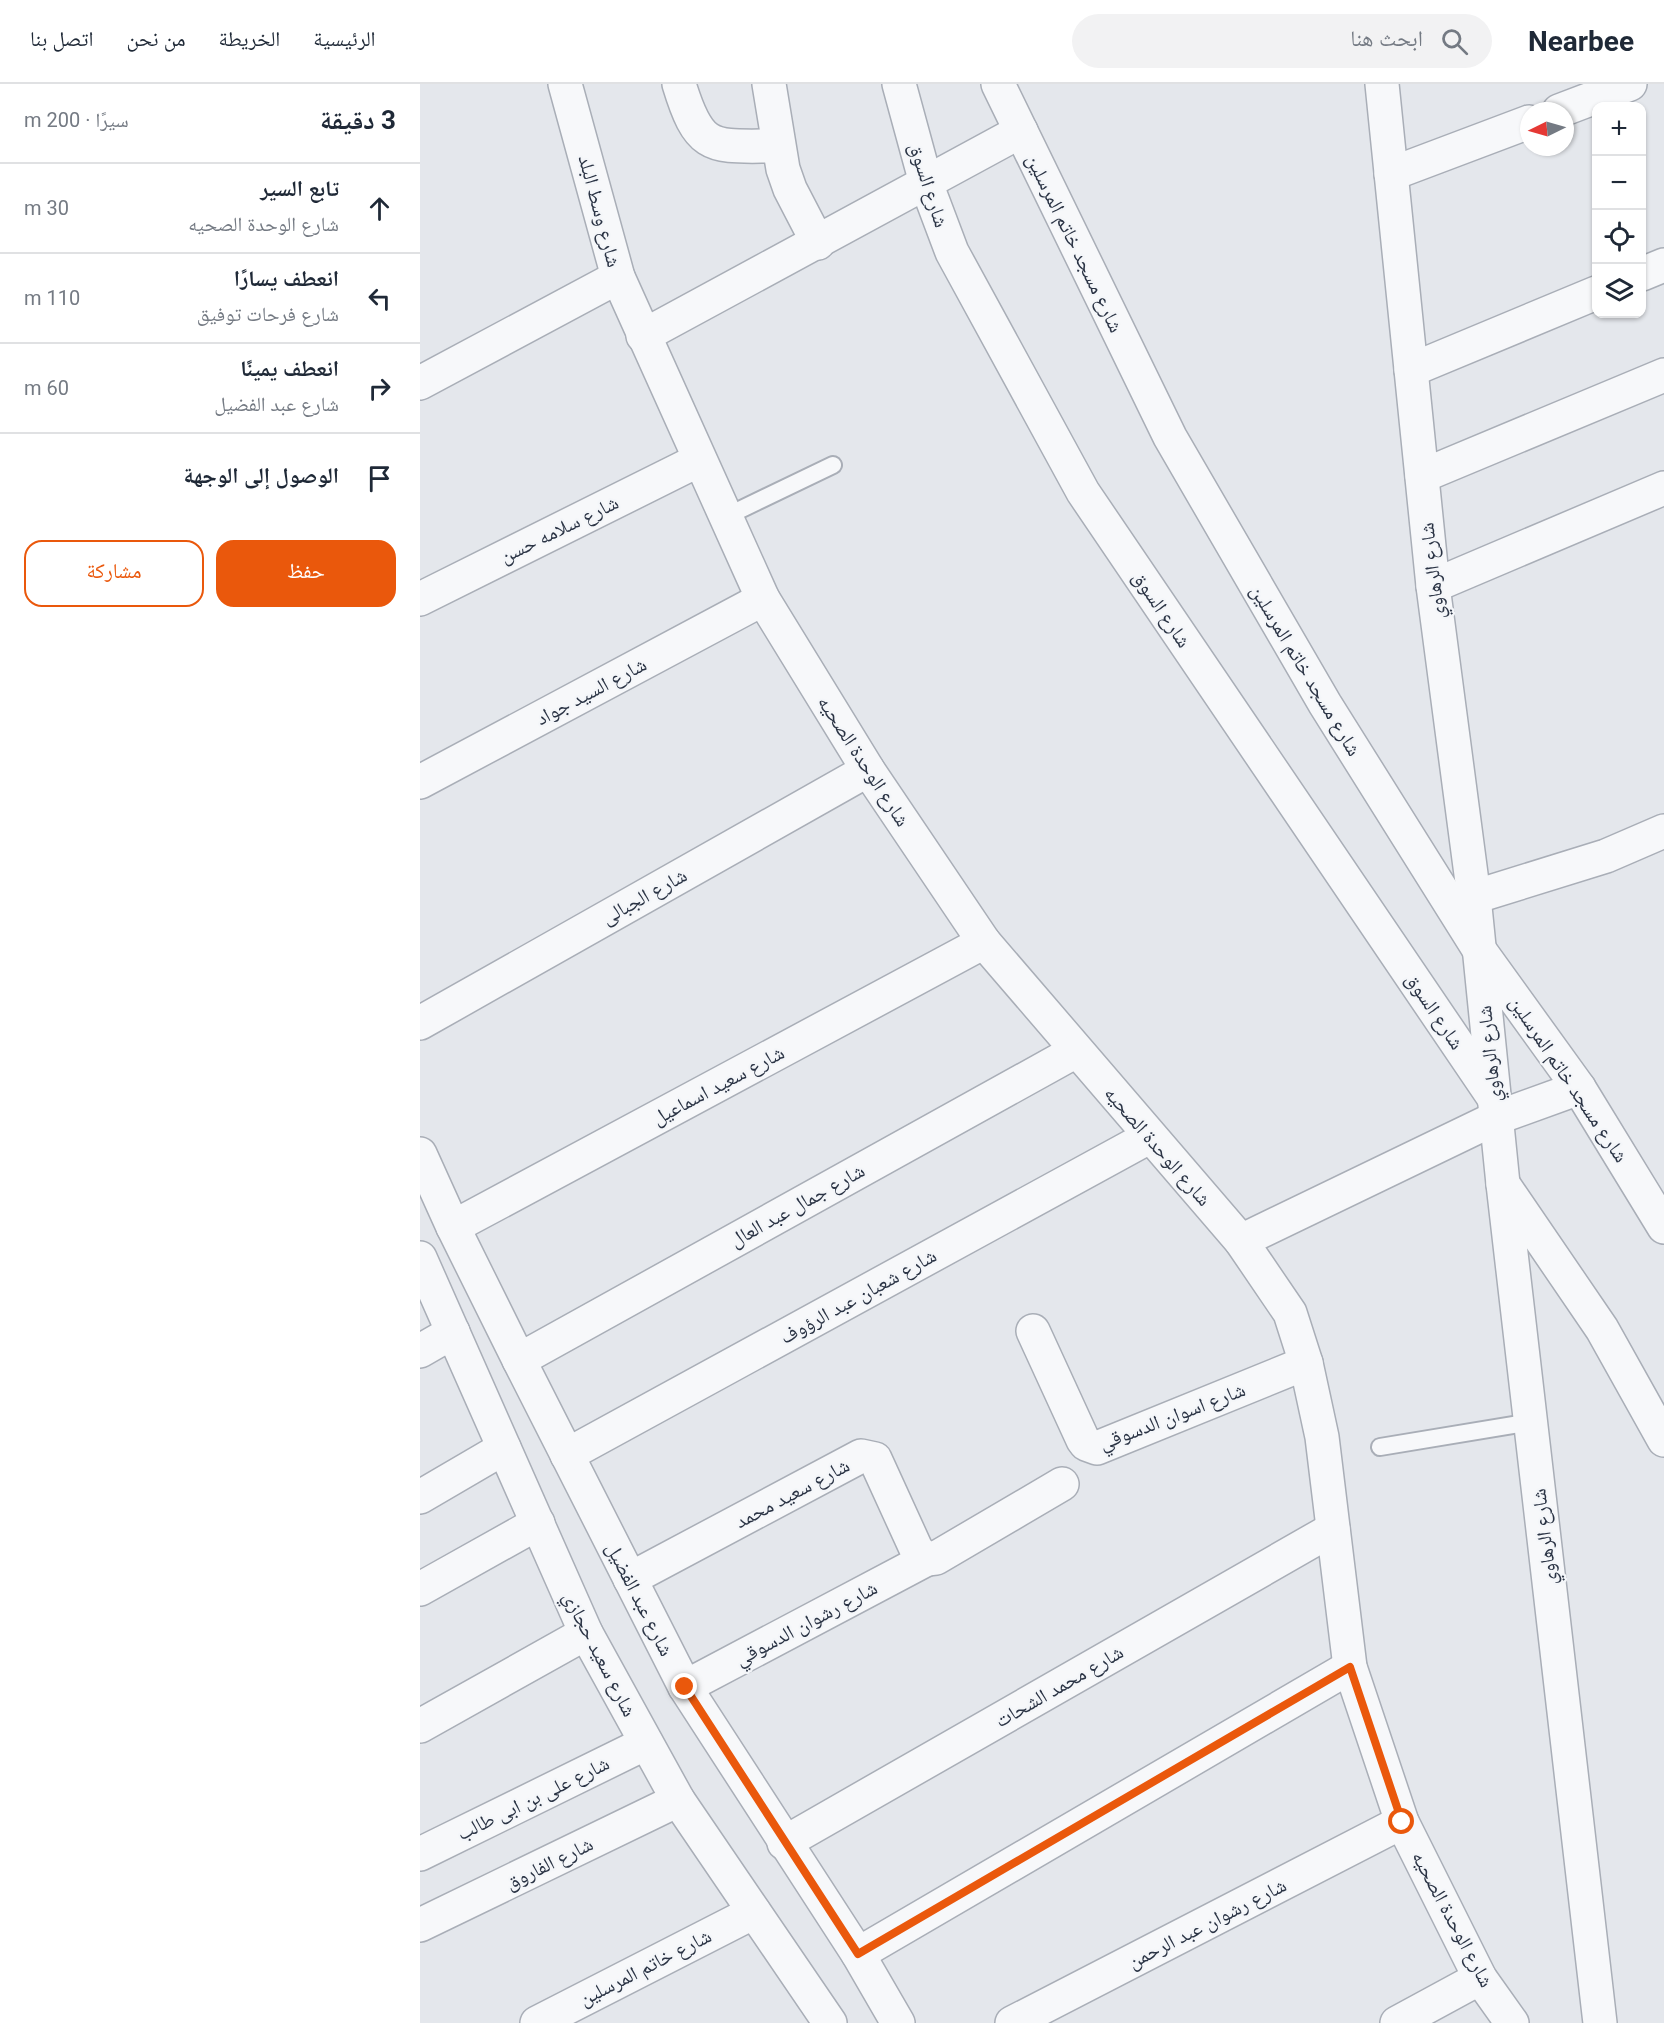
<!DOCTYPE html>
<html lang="ar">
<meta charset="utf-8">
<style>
:root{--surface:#fff;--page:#f2f2f3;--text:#1f2937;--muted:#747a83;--line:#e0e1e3;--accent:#ea580c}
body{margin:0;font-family:Roboto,"Noto Naskh Arabic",sans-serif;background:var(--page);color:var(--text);direction:rtl}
.controls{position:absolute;right:18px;top:18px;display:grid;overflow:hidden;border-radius:12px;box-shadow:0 2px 4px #0004}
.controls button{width:54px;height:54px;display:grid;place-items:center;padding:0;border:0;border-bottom:2px solid var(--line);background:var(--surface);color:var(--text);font:30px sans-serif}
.compass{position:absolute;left:1100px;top:18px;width:54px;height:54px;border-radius:50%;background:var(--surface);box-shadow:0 2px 4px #0004;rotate:265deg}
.stop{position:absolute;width:18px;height:18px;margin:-14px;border:4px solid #ea580c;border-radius:50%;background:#fff}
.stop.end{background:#ea580c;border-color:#fff;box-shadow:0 2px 6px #0008}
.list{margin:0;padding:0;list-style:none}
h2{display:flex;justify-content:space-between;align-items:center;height:78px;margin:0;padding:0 24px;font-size:26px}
h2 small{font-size:20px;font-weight:400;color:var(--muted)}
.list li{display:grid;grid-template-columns:39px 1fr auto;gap:18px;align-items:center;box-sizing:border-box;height:90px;padding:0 24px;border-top:2px solid var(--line)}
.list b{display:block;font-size:22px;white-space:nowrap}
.list p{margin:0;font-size:20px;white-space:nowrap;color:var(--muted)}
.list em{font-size:20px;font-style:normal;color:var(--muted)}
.actions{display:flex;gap:12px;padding:18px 24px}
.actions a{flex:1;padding:14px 0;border:2px solid var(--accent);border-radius:18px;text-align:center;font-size:21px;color:var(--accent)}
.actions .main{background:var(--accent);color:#fff}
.icon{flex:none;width:33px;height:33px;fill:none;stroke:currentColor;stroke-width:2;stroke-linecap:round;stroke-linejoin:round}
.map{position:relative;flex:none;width:1244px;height:1939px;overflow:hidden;direction:ltr}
header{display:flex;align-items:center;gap:36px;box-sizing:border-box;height:84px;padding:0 30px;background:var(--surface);border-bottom:2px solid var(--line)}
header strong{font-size:28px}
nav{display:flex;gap:33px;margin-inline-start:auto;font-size:21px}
.search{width:420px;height:54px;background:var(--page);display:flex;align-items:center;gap:15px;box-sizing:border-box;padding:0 21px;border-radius:33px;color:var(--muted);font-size:22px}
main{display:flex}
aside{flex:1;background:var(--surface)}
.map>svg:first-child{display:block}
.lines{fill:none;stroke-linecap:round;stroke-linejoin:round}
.service-casing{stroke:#a9aeb7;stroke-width:20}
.minor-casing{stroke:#a9aeb7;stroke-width:36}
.tertiary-casing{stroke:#a9aeb7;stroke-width:36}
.service{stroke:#f7f8fa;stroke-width:16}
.minor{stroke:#f7f8fa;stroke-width:33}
.tertiary{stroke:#f7f8fa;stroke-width:33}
.route{stroke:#ea580c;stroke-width:8}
.labels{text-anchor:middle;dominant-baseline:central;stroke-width:4.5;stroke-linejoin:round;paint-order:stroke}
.street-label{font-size:20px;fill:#2b3445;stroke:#f4f6f9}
</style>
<header>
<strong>Nearbee</strong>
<div class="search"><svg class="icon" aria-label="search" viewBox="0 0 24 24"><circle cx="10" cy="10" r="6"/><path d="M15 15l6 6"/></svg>ابحث هنا</div>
<nav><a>الرئيسية</a><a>الخريطة</a><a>من نحن</a><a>اتصل بنا</a></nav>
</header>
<main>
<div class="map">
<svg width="1244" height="1939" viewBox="0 0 1244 1939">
<rect width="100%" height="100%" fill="#e4e7ec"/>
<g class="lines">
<defs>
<g id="service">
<polyline points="305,433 413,381"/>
<polyline points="960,1363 1111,1338"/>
</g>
<g id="minor">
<polyline points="145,0 198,193 343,515 448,686 564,858 821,1157 870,1229 886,1279 902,1353 930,1583 982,1738 1060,1894 1092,1939"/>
<path d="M259 0C280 69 292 62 358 62"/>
<polyline points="349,0 363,85 370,105 398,159"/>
<polyline points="479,0 506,99 532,168 663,408 1074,1014"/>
<polyline points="578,0 750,353 905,620 1058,864 1159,1004 1244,1143"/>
<polyline points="1139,27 1210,0"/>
<polyline points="971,90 1109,38"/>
<polyline points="1222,190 1244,181"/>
<polyline points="223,252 601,47"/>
<polyline points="991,286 1176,209"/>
<polyline points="0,299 198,193"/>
<polyline points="1002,392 1244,291"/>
<polyline points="1013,502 1244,404"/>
<polyline points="0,515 279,376"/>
<polyline points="0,698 343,515"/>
<polyline points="1054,813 1186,772 1244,747"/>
<polyline points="0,939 448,686"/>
<polyline points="0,1070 33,1143 99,1276 265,1603 438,1870 478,1939"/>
<polyline points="1083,1100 1182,1245 1244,1356"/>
<polyline points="33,1143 564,858"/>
<polyline points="821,1157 1076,1034 1159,1004"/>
<polyline points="0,1174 166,1549 258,1716 410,1939"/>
<polyline points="613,1247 663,1356 666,1360 677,1364 886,1279"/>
<polyline points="0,1267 33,1248"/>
<polyline points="99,1276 656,967"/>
<polyline points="147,1371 729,1053"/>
<polyline points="0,1413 84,1364"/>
<polyline points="210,1495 441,1372 455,1375 497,1467 507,1475 516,1474 642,1400"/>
<polyline points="0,1505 118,1439"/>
<polyline points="265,1603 507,1475"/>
<polyline points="0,1642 166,1549"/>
<polyline points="364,1759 913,1445"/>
<polyline points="0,1770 226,1659"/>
<polyline points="0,1841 258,1716"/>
<polyline points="438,1870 930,1583"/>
<polyline points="117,1939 334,1828"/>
<polyline points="592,1939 982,1738"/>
<polyline points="977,1939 1060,1894"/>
</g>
<polyline id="tertiary" points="962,0 1013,502 1054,813 1083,1100 1180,1939"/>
</defs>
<use href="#service" class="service-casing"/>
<use href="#minor" class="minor-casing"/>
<use href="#tertiary" class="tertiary-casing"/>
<use href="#service" class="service"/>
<use href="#minor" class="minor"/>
<use href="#tertiary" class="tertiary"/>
</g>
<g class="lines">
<polyline class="route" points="265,1603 438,1870 930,1583 982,1738"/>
</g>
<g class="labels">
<g class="street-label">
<text transform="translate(509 101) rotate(72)">شارع السوق</text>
<text transform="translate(180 127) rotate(75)">شارع وسط البلد</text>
<text transform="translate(655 159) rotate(64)">شارع مسجد خاتم المرسلين</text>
<text transform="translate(139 445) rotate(-26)">شارع سلامه حسن</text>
<text transform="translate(1012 487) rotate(-97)">شارع الرهاوي</text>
<text transform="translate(742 525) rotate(56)">شارع السوق</text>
<text transform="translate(886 586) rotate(59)">شارع مسجد خاتم المرسلين</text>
<text transform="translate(171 607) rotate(-28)">شارع السيد جواد</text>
<text transform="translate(444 677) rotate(57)">شارع الوحدة الصحيه</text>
<text transform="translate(224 812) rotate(-29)">شارع الجبالى</text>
<text transform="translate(1015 927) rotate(56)">شارع السوق</text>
<text transform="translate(1069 970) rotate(-96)">شارع الرهاوي</text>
<text transform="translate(1149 995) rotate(56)">شارع مسجد خاتم المرسلين</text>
<text transform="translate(298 1001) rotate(-28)">شارع سعيد اسماعيل</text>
<text transform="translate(738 1062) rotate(49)">شارع الوحدة الصحيه</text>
<text transform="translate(377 1121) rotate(-29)">شارع جمال عبد العال</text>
<text transform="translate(438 1212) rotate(-29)">شارع شعبان عبد الرؤوف</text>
<text transform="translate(752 1332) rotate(-21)">شارع اسوان الدسوقي</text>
<text transform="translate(372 1409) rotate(-28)">شارع سعيد محمد</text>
<text transform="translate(1124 1453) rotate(-97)">شارع الرهاوي</text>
<text transform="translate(220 1515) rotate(63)">شارع عبد الفضيل</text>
<text transform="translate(386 1539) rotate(-28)">شارع رشوان الدسوقي</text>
<text transform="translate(180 1570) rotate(63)">شارع سعيد حجازي</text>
<text transform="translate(639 1602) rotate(-30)">شارع محمد الشحات</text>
<text transform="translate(113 1714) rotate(-26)">شارع على بن ابى طالب</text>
<text transform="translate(129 1779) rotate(-26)">شارع الفاروق</text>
<text transform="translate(1033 1835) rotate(62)">شارع الوحدة الصحيه</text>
<text transform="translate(787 1839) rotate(-27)">شارع رشوان عبد الرحمن</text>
<text transform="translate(225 1883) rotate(-27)">شارع خاتم المرسلين</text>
</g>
</g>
</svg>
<div class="controls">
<button>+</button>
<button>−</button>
<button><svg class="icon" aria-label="locate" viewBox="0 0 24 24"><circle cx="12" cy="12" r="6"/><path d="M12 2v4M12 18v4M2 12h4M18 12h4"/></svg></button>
<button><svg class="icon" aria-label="layers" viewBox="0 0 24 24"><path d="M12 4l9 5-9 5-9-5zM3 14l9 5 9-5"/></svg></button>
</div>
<svg class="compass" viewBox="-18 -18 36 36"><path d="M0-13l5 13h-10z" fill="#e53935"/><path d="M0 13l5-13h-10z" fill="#747a83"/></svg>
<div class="stop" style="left:982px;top:1738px"></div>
<div class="stop end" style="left:265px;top:1603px"></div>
</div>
<aside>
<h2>3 دقيقة<small>سيرًا · 200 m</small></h2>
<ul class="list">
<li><svg class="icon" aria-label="ahead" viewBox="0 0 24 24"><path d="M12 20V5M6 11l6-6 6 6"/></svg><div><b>تابع السير</b><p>شارع الوحدة الصحيه</p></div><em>30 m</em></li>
<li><svg class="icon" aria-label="left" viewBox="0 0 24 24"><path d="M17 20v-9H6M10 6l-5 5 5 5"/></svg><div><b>انعطف يسارًا</b><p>شارع فرحات توفيق</p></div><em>110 m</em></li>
<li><svg class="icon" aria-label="right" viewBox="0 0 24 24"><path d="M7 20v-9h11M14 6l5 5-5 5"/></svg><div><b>انعطف يمينًا</b><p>شارع عبد الفضيل</p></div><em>60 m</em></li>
<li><svg class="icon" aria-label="arrive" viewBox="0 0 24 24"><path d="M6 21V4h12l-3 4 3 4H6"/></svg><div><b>الوصول إلى الوجهة</b></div></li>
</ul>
<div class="actions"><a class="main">حفظ</a><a>مشاركة</a></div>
</aside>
</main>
